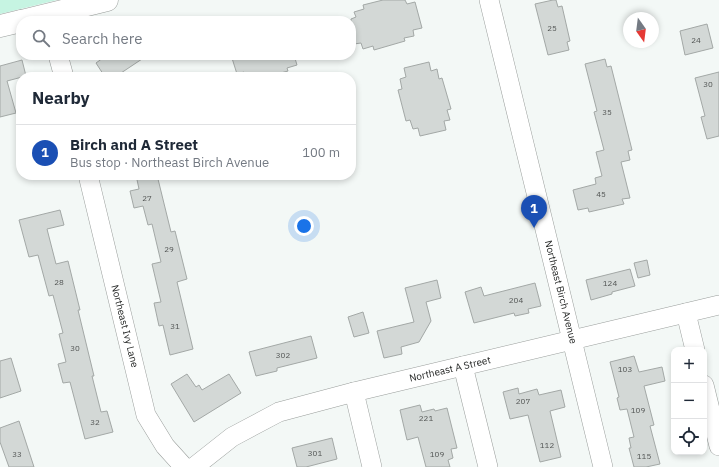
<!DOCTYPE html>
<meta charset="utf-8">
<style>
:root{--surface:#fff;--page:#f2f2f3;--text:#1f2937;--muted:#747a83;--line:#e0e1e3;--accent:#a2206f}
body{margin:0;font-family:"IBM Plex Sans",sans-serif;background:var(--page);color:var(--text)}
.controls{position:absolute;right:12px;bottom:12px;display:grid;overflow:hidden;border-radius:8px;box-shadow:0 2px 6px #0003}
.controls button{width:36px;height:36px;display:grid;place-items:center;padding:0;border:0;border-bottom:1px solid var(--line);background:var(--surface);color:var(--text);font:20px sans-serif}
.compass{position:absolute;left:623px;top:12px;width:36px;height:36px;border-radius:50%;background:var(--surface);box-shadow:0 2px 6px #0003;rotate:166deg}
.you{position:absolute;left:304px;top:226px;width:14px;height:14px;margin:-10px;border:3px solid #fff;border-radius:50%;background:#1a73e8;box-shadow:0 0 0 6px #1a73e833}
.badge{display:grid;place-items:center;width:26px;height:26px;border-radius:50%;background:var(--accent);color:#fff;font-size:13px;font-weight:700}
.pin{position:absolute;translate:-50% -33px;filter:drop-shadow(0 1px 2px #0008)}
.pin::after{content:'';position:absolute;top:21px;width:14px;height:12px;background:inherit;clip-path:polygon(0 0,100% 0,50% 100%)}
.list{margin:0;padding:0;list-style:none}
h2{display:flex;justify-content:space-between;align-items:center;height:52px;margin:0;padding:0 16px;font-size:17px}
h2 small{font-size:13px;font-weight:400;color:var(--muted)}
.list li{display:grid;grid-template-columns:26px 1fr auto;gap:12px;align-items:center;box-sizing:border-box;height:56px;padding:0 16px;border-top:1px solid var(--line)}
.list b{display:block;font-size:15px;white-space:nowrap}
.list p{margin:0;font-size:13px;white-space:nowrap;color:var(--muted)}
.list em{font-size:13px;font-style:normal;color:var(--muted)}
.icon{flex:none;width:22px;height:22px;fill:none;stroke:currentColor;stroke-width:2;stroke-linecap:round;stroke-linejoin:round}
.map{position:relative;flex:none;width:719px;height:467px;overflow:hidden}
.search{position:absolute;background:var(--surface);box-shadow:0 2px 6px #0003;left:16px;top:16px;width:340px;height:44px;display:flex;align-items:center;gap:10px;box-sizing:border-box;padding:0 14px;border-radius:16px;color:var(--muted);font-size:15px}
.panel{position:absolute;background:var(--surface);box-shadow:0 2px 6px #0003;left:16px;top:72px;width:340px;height:108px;border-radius:16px}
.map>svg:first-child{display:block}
.green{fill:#c6f4e2}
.building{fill:#d3d8d6;stroke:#a3a8a6}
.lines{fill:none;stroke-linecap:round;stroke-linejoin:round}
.minor-casing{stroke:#9a9e9c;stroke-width:20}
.major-casing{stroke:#9a9e9c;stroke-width:23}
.minor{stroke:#fff;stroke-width:19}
.major{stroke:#fff;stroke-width:22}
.labels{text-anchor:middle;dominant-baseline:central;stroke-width:4;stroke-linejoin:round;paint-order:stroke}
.number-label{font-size:8px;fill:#515453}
.street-label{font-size:10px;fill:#262827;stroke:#fff}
</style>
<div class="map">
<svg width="719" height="467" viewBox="0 0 719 467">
<rect width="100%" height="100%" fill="#f3f8f6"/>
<polygon class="green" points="0,0 57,0 0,14"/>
<g class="building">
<polygon points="383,0 405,0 407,4 415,2 422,28 413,30 414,36 404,38 405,41 374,50 373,46 363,49 361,43 354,44 351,33 351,19 356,17 354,12 364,9 363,5"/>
<polygon points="553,0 556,0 558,7 562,6 570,41 567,42 569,50 548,55 535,4"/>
<polygon points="707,24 713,48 685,55 680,31"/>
<polygon points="107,55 148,55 115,77 105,77 96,63"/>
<polygon points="231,55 294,55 297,65 287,68 288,71 266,77 245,77 244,72 237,74"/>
<polygon points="605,59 607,67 611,66 632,150 628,151 630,160 621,162 630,198 622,199 624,204 589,212 588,208 578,210 573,190 596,184 595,178 602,176 596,152 604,150 594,112 597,111 585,64"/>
<polygon points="22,60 26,76 7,81 16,113 0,117 0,66"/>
<polygon points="429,62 431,71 437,69 439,79 442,78 451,109 447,110 450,120 444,121 446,130 420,136 418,128 413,129 410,120 406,121 398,90 402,89 400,79 406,77 404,68"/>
<polygon points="719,72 719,136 707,139 701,117 705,116 695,78"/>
<polygon points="136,175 157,175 171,232 175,231 187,279 177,282 193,349 170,355 163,325 159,326 154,303 161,302 152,264 161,262 152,224 148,225 143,206 134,208 130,191 139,189"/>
<polygon points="60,210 64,225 47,229 56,264 68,261 80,310 78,310 94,376 92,376 101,412 107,411 113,432 85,439 70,382 63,383 58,364 66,362 59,334 63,333 53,295 49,296 38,255 29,257 19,220"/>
<polygon points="647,260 650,275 638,278 634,263"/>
<polygon points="630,269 635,286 612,292 612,294 591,300 586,280"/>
<polygon points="437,280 441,298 426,302 431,321 419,342 401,347 402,354 384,358 377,331 414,322 405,288"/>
<polygon points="535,283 541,306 528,309 529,313 515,316 514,313 474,323 465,292 481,287 484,296"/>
<polygon points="363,312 369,333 354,337 348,317"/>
<polygon points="311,336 317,358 277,368 277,371 256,376 249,352"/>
<polygon points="634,356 639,372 662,367 665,381 644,386 654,425 650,426 660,464 646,467 634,467 629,448 631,448 629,438 634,437 627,409 620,410 617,398 619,397 610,362"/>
<polygon points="11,358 21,391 0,398 0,361"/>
<polygon points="187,374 196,387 199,385 202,390 229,374 241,393 194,422 171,384"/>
<polygon points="518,388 519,394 537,389 539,395 561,390 565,407 550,411 561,457 540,462 528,415 510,419 503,392"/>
<polygon points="420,405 422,412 434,409 435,411 447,408 457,448 451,449 453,458 448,460 450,467 426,467 418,437 407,440 400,410"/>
<polygon points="19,421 34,467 9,467 0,442 0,428"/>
<polygon points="332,438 337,459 306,467 297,467 292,448"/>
</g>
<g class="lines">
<defs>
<g id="minor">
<polyline points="489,0 603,467"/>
<polyline points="58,55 64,77"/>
<polyline points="88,175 146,415 165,446 184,467"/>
<polyline points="686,313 695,350"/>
<polyline points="463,366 488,467"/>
<polyline points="704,385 719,446"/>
<polyline points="354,392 372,467"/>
<polyline points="194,467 232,437 279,412 354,392 719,305"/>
</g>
<g id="major">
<polyline points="22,21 107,0"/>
<polyline points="0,26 21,21"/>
</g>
</defs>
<use href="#minor" class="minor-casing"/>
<use href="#major" class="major-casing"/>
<use href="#minor" class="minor"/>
<use href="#major" class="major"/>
</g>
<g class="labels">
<g class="number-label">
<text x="552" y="28">25</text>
<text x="696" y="40">24</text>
<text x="708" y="84">30</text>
<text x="607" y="112">35</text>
<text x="601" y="194">45</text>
<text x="147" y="198">27</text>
<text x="169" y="249">29</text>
<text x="59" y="282">28</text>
<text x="610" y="283">124</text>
<text x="516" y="300">204</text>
<text x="175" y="326">31</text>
<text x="75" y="348">30</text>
<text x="283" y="355">302</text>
<text x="625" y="369">103</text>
<text x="523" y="401">207</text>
<text x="638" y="410">109</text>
<text x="426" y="418">221</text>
<text x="95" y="422">32</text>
<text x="547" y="445">112</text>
<text x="315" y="453">301</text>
<text x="17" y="454">33</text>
<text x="437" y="454">109</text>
<text x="644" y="456">115</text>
</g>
<g class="street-label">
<text transform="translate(561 292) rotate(76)">Northeast Birch Avenue</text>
<text transform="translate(125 326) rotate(76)">Northeast Ivy Lane</text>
<text transform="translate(450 369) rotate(-13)">Northeast A Street</text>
</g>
</g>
</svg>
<div class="controls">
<button>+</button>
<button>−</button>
<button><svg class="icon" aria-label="locate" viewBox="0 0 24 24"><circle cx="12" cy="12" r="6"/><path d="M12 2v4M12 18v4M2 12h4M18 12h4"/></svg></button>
</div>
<svg class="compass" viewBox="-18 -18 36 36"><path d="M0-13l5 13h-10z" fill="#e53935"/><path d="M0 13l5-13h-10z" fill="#747a83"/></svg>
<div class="you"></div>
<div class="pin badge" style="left:534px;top:228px;background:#1a4fb4">1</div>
<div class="search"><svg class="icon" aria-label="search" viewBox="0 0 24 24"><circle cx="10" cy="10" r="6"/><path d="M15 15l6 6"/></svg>Search here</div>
<section class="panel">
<h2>Nearby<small></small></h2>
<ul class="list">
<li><span class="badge" style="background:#1a4fb4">1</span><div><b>Birch and A Street</b><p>Bus stop · Northeast Birch Avenue</p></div><em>100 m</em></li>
</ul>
</section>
</div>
